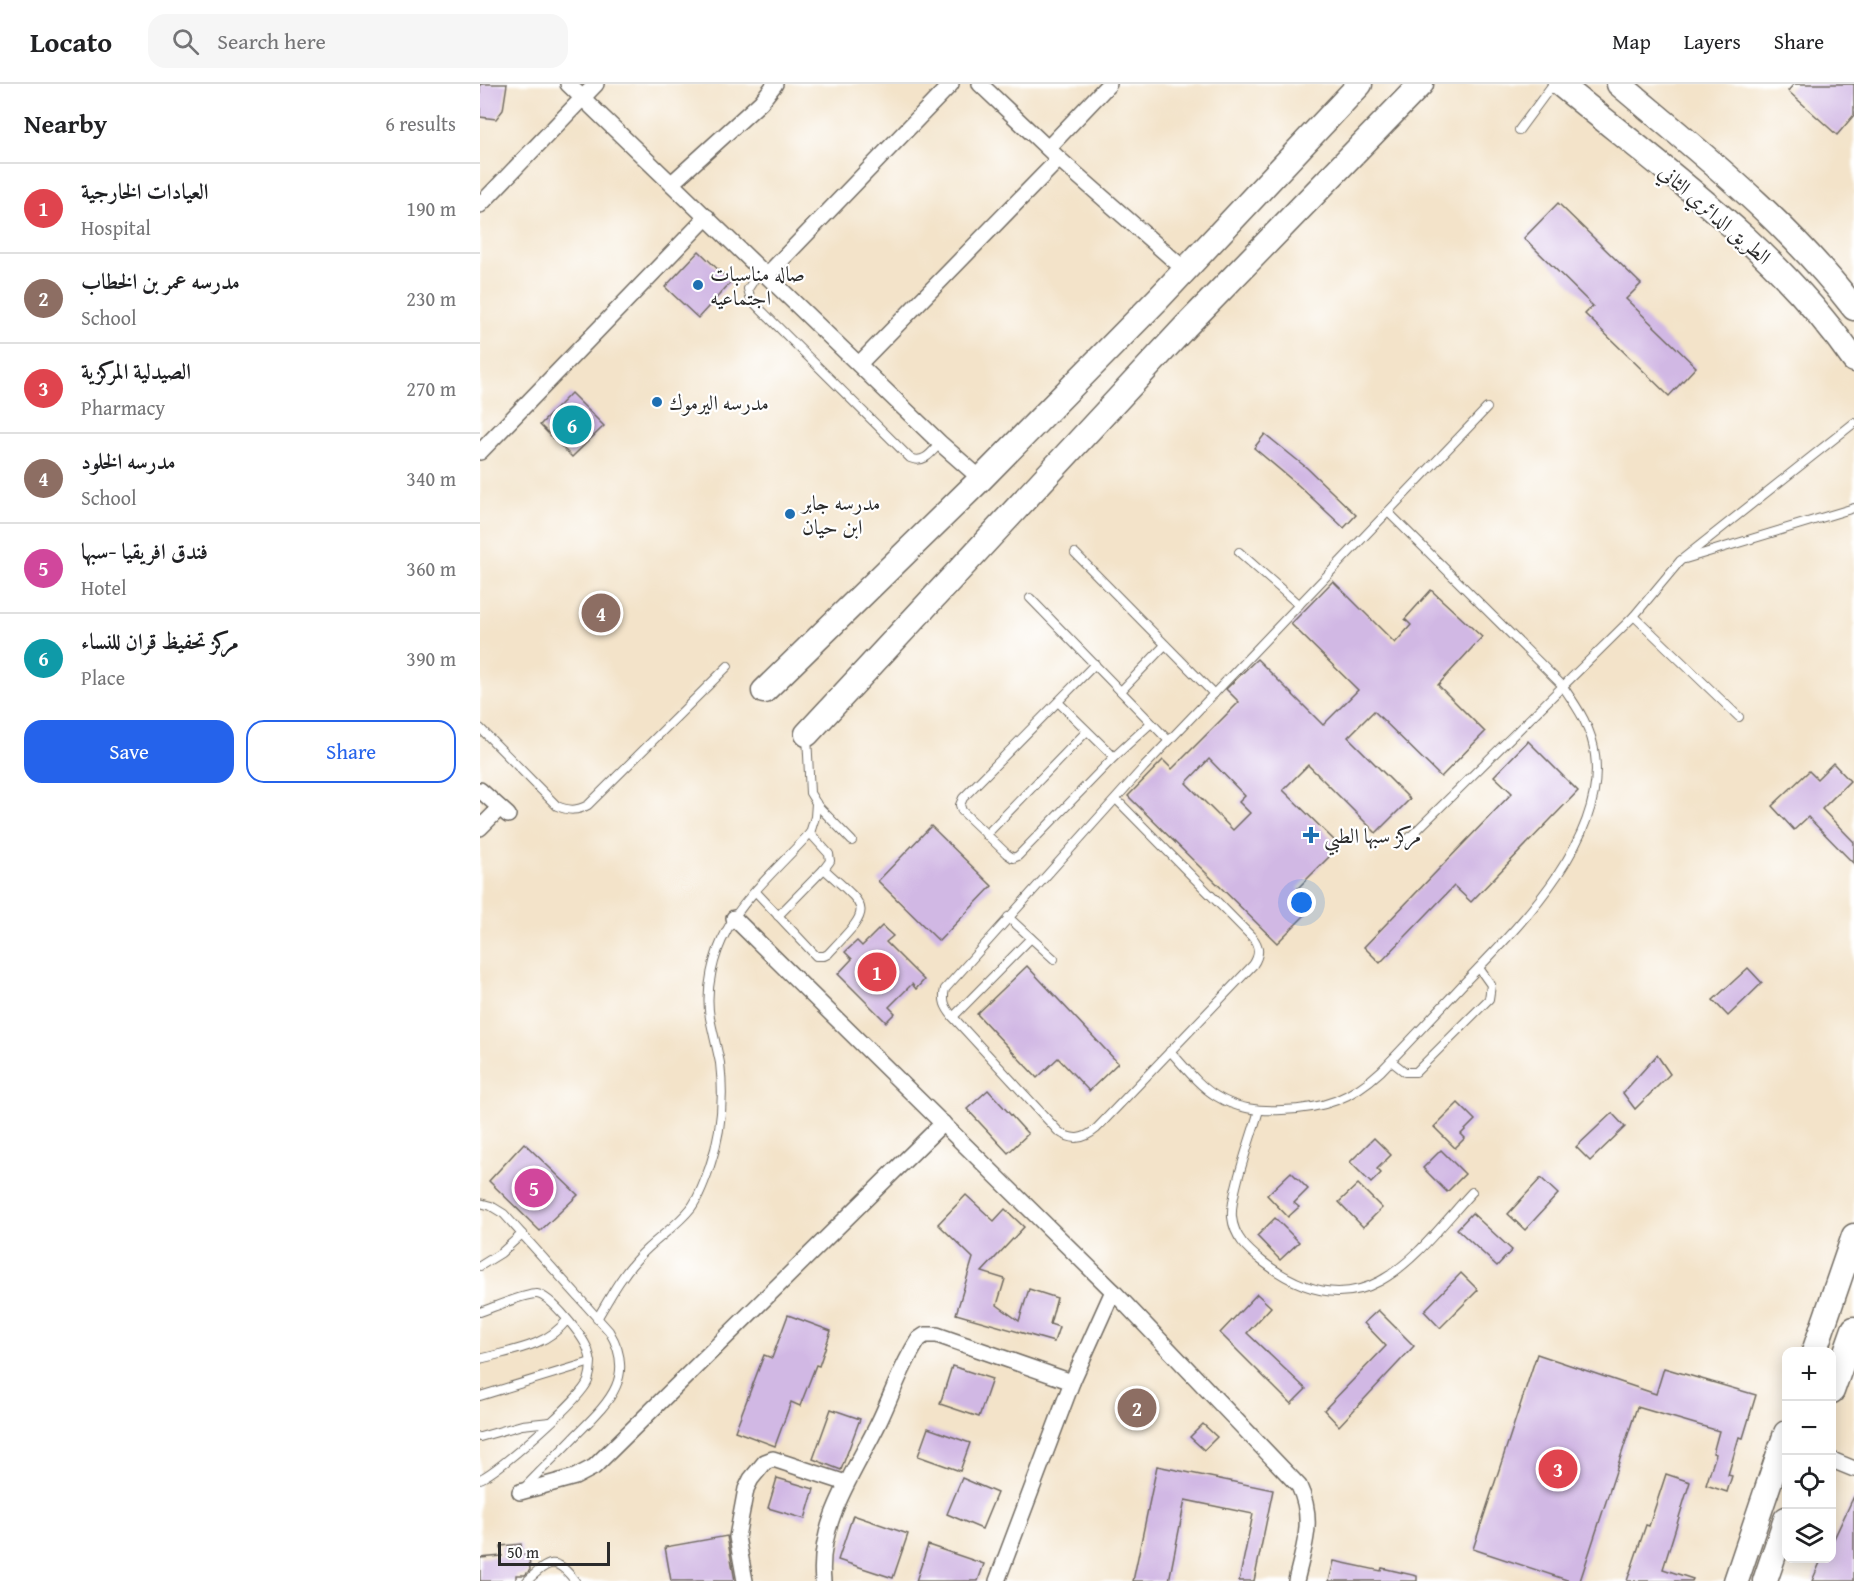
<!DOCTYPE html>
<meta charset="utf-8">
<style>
:root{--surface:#fff;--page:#f6f6f6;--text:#202124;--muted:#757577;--line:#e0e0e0;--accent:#2563eb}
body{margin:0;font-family:"Gentium Book Plus",Amiri,serif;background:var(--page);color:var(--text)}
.controls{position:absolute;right:18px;bottom:18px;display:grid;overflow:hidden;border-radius:12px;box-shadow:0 3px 15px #0003}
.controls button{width:54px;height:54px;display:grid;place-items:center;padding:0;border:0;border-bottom:2px solid var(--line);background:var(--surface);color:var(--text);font:30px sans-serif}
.scale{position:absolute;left:18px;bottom:15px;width:112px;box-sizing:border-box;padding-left:6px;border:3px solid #2b2b2b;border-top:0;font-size:16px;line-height:21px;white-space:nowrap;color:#2b2b2b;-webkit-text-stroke:4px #fff;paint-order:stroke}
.you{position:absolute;left:822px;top:819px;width:21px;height:21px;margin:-15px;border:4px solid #fff;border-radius:50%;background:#1a73e8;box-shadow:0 0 0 9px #1a73e833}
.badge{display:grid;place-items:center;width:39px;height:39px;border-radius:50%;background:var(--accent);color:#fff;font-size:20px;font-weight:700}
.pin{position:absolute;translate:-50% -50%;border:3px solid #fff;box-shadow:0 2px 6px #0006}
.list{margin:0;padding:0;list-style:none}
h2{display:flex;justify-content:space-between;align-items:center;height:78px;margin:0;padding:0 24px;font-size:26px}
h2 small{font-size:20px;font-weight:400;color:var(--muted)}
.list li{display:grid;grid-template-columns:39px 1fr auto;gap:18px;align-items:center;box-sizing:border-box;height:90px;padding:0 24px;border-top:2px solid var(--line)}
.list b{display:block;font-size:22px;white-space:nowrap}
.list p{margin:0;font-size:20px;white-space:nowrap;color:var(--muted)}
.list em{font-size:20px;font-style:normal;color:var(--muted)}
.actions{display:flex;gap:12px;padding:18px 24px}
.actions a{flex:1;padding:14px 0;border:2px solid var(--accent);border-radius:18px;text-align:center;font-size:21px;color:var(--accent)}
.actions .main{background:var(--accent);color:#fff}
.icon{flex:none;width:33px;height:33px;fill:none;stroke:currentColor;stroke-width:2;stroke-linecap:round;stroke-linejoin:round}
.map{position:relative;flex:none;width:1374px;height:1497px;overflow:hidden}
header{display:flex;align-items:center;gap:36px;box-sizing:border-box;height:84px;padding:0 30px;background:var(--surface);border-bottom:2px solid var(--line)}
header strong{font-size:28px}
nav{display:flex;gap:33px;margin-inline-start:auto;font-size:21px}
.search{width:420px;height:54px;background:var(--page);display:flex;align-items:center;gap:15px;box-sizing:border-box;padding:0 21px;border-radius:18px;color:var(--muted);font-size:22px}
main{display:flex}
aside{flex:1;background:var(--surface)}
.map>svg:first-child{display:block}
.building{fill:#d1b8e4;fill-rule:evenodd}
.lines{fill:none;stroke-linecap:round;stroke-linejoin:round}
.lane-casing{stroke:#716b62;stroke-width:10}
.street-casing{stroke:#716b62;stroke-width:18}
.primary-casing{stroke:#716b62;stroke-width:27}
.lane{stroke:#fff;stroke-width:8}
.street{stroke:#fff;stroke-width:15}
.primary{stroke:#fff;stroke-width:24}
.poi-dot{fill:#1f6fb2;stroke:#fff;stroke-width:2}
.labels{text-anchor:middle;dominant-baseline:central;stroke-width:4.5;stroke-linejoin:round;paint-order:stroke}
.street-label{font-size:21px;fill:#2b2b2b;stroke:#fff}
.poi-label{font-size:21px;fill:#2b2b2b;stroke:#fff;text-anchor:start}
</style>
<header>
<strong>Locato</strong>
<div class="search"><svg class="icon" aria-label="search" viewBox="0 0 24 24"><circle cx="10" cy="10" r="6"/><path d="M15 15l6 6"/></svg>Search here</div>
<nav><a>Map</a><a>Layers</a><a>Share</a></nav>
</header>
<main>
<aside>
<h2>Nearby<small>6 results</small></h2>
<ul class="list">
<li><span class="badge" style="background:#e0444e">1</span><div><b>العيادات الخارجية</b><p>Hospital</p></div><em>190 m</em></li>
<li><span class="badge" style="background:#8d6e63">2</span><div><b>مدرسه عمر بن الخطاب</b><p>School</p></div><em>230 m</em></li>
<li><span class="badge" style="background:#e0444e">3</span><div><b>الصيدلية المركزية</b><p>Pharmacy</p></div><em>270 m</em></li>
<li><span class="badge" style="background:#8d6e63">4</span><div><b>مدرسه الخلود</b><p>School</p></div><em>340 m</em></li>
<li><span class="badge" style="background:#d1479c">5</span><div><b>فندق افريقيا -سبها</b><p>Hotel</p></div><em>360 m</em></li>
<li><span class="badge" style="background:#0f9aa8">6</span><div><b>مركز تحفيظ قران للنساء</b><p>Place</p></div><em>390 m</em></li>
</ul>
<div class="actions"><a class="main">Save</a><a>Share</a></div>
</aside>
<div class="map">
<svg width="1374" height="1497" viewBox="0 0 1374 1497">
<rect width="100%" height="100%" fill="#fff"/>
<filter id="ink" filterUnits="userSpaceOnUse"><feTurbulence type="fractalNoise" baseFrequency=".0167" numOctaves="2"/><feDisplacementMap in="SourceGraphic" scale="12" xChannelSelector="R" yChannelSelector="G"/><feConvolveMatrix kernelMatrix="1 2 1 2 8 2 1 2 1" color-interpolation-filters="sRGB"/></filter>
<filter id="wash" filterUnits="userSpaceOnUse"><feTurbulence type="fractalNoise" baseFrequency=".008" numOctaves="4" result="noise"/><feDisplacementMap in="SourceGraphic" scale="24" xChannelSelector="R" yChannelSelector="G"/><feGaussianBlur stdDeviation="1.35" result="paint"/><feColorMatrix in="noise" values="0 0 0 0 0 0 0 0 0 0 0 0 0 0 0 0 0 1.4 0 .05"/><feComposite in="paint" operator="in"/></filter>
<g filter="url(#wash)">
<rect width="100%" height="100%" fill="#f3e3c9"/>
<g id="blocks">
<g class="building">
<polygon points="0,0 27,0 23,26 16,35 0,33"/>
<polygon points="1314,0 1374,0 1374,31 1357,51 1308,7"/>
<polygon points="1078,119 1161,200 1146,215 1216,283 1189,312 1105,230 1113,222 1044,154"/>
<polygon points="219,167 251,198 218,234 185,203"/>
<polygon points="91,309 124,342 92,373 60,341"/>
<polygon points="785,350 827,384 876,431 864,444 818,401 774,364"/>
<path d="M853 497 915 559 931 541 925 535 951 506 1002 553 958 601 1005 648 961 693 894 627 868 653 930 715 896 749 828 681 803 706 860 762 818 804 835 821 797 859 648 712 683 676 692 685 759 618 746 605 777 575 843 641 878 606 811 540ZM729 675 765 712 759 718 770 729 753 746 706 699Z"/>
<polygon points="1048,657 1098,707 991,818 974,802 900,879 884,863 1032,709 1014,692"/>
<polygon points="1353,679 1370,697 1342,725 1374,758 1374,780 1328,733 1314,746 1292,722 1329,687 1337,695"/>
<polygon points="451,742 512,802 459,857 398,797"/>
<polygon points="402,842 413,852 406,858 444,896 436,905 432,900 409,923 415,929 406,938 358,890 372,875 365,868 377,857 382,862"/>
<polygon points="547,882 638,979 609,1007 578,974 557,994 497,930"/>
<polygon points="1268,884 1282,899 1248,932 1233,916"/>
<polygon points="1177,971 1190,990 1155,1025 1143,1009"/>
<polygon points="508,1006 548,1050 528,1069 487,1025"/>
<polygon points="978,1019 995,1036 981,1050 985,1054 975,1064 954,1043"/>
<polygon points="1132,1029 1145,1043 1110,1077 1096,1063"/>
<polygon points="894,1054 911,1071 897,1085 901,1089 891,1099 870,1078"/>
<polygon points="44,1059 98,1111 60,1147 9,1097"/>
<polygon points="961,1066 985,1090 967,1108 943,1084"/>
<polygon points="811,1088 828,1105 814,1119 819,1123 808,1133 787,1111"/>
<polygon points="1061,1094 1078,1110 1045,1146 1028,1130"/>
<polygon points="878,1100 902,1124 883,1143 859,1118"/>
<polygon points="486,1111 514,1137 525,1125 544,1143 502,1188 525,1195 517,1221 539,1237 549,1205 577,1214 570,1240 579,1243 574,1258 476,1230 493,1174 458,1140"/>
<polygon points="992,1129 1032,1166 1017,1182 977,1145"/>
<polygon points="795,1134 819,1158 800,1176 777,1152"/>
<polygon points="981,1189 998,1206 960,1244 944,1227"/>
<polygon points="777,1210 791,1223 767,1249 826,1305 811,1320 740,1249"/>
<polygon points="898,1226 934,1262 859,1342 844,1326 906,1262 884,1239"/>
<polygon points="308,1231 351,1247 339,1282 336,1281 320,1322 311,1318 295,1362 255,1347 284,1271 292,1274"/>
<polygon points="1057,1270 1176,1310 1184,1284 1276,1311 1263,1354 1259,1353 1248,1391 1252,1392 1247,1408 1226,1401 1236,1370 1233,1369 1239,1347 1157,1323 1100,1497 1090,1497 993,1465"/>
<polygon points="472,1282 512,1295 499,1333 460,1320"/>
<polygon points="351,1325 380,1335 361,1386 333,1375"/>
<polygon points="723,1340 737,1353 724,1366 710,1353"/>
<polygon points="448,1344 490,1359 480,1387 438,1372"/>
<polygon points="677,1382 793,1406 774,1497 759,1497 773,1430 705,1416 689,1497 653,1497"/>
<polygon points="1186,1390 1210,1398 1183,1485 1213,1495 1212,1497 1147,1497 1166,1441 1169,1442"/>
<polygon points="297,1394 334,1405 325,1435 288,1424"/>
<polygon points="482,1394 517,1409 502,1445 467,1430"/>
<polygon points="1374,1412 1374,1497 1332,1497 1342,1474 1352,1474 1352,1459"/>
<polygon points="373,1431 428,1450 413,1494 358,1476"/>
<polygon points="247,1452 255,1497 191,1497 185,1463"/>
<polygon points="41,1460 42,1471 49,1470 50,1486 45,1491 36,1491 36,1497 0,1497 0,1474 22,1472 21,1462"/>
<polygon points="448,1461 504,1480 498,1497 436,1497"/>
<polygon points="854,1477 901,1487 902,1484 937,1492 937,1497 849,1497"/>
</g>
</g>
</g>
<g filter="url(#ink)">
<use href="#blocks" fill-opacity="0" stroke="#716b62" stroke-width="1.5"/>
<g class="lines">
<defs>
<g id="lane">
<polyline points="1039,46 1073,0"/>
<path d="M281 185 268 205 271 216 430 374C444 380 451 369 460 359"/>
<polyline points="759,468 819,521"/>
<polyline points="595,469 734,610"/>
<polyline points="1205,475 1374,424"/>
<polyline points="550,514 689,657"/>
<polyline points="1154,532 1259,633"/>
<polyline points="615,580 483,714 480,721 482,727 527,770 533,774 538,772 634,673 671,639"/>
<polyline points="641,607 685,561"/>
<polyline points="578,618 634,673"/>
<path d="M0 644 77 722C89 727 97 727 108 721L248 582"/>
<polyline points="327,652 330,709 338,722 372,757"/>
<path d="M636 715 772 853C780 862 780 871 773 881L616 1045C603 1056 592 1057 578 1047L473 933C465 923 462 917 465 905L664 683 1007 324"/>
<polyline points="506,751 607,647"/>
<polyline points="926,757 1154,532 1200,477 1374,339"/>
<path d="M276 808 336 872H344L348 870C392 823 392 828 344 785L350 777 349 770 330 749"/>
<polyline points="298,832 344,785"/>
<polyline points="528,833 574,875"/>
<polyline points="473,933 551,854"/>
<path d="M690 967C704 982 718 1001 736 1012 757 1025 778 1027 802 1026 843 1025 871 1015 901 987 930 957 958 927 986 897 1040 841 1126 756 1115 671 1112 644 1097 623 1082 601L908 428"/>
<polyline points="911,977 925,988 936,988 1009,915 1011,901 999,884"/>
<path d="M779 1026C772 1051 750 1110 752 1133 754 1153 767 1165 782 1177 817 1204 858 1220 900 1197 935 1178 965 1137 992 1108"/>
<path d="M0 1119 11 1122 24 1130 129 1247C157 1293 128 1319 97 1350 80 1368 62 1385 45 1403"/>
<polyline points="0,1182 21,1169 42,1150"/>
<path d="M0 1228C12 1224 46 1209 57 1210 71 1212 103 1252 108 1266 112 1276 111 1288 108 1297 101 1315 19 1387 0 1395"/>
<path d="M117 1235C130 1213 141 1192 158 1174 174 1156 196 1143 211 1124 220 1112 225 1096 230 1082 241 1050 244 1013 240 979 237 964 233 949 230 934 225 905 233 871 247 846 263 814 305 777 330 749L335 733 336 719"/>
<path d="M0 1275C32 1266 66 1263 87 1236"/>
<polyline points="0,1312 111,1278"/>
<polyline points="0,1353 42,1341 70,1338"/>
<path d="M47 1497C69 1477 75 1471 95 1497"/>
</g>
<g id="street">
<polyline points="88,0 460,359 501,395"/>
<polyline points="500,0 579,75 705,186"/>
<polyline points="568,64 629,0"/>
<polyline points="192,99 281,18 295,0"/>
<polyline points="0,121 116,0"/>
<polyline points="287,191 471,0"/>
<polyline points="379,280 579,75"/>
<polyline points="0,368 227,133"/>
<polyline points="0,706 28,731"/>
<polyline points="0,744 20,724"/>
<path d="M254 834 633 1207 819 1402C835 1436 824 1462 816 1497"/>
<polyline points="1352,1376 1374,1385"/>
<polyline points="40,1408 95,1393 114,1383 463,1039"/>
<polyline points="265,1497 257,1453 266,1405 271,1395 285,1378 293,1375 366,1399"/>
<path d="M343 1497C337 1438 375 1388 399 1338 412 1311 422 1280 439 1255L445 1251H457L592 1298"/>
<polyline points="517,1497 592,1298 633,1207"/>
</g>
<g id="primary">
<path d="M1080 0C1183 85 1297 165 1374 276"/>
<path d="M1139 0C1223 71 1306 136 1374 224"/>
<polyline points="284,607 501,395 678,215 880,0"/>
<polyline points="327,650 705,243 941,0"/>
<polyline points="1334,1268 1374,1152"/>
<polyline points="1352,1307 1374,1245"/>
<polyline points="1256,1497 1306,1349"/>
<polyline points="1285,1497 1306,1435"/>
</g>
</defs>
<use href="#lane" class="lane-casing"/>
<use href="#street" class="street-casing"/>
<use href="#primary" class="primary-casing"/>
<use href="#lane" class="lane"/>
<use href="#street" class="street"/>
<use href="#primary" class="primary"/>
</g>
</g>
<g class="poi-dot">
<circle cx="218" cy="201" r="6"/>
<circle cx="177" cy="318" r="6"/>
<circle cx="310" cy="430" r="6"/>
<path d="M828 742h6v6h6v6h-6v6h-6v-6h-6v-6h6z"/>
</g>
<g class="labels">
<g class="street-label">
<text transform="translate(1235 130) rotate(41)">الطريق الدائري الثاني</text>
</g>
<g class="poi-label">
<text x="230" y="189">صاله مناسبات<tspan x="230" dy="24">اجتماعيه</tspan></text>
<text x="189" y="318">مدرسه اليرموك</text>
<text x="322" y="418">مدرسه جابر<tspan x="322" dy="24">ابن حيان</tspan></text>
<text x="844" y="751">مركز سبها الطبي</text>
</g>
</g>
</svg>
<div class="controls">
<button>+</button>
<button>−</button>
<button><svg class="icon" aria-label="locate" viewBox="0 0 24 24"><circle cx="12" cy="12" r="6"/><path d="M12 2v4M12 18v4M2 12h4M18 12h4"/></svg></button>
<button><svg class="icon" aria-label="layers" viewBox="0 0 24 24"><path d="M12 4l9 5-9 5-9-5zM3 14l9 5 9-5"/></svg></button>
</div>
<div class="scale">50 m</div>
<div class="you"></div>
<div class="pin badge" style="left:397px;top:888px;background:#e0444e">1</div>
<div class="pin badge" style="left:657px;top:1324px;background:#8d6e63">2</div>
<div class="pin badge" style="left:1078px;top:1385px;background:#e0444e">3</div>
<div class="pin badge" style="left:121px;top:529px;background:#8d6e63">4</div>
<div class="pin badge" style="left:54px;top:1104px;background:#d1479c">5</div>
<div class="pin badge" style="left:92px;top:341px;background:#0f9aa8">6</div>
</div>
</main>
